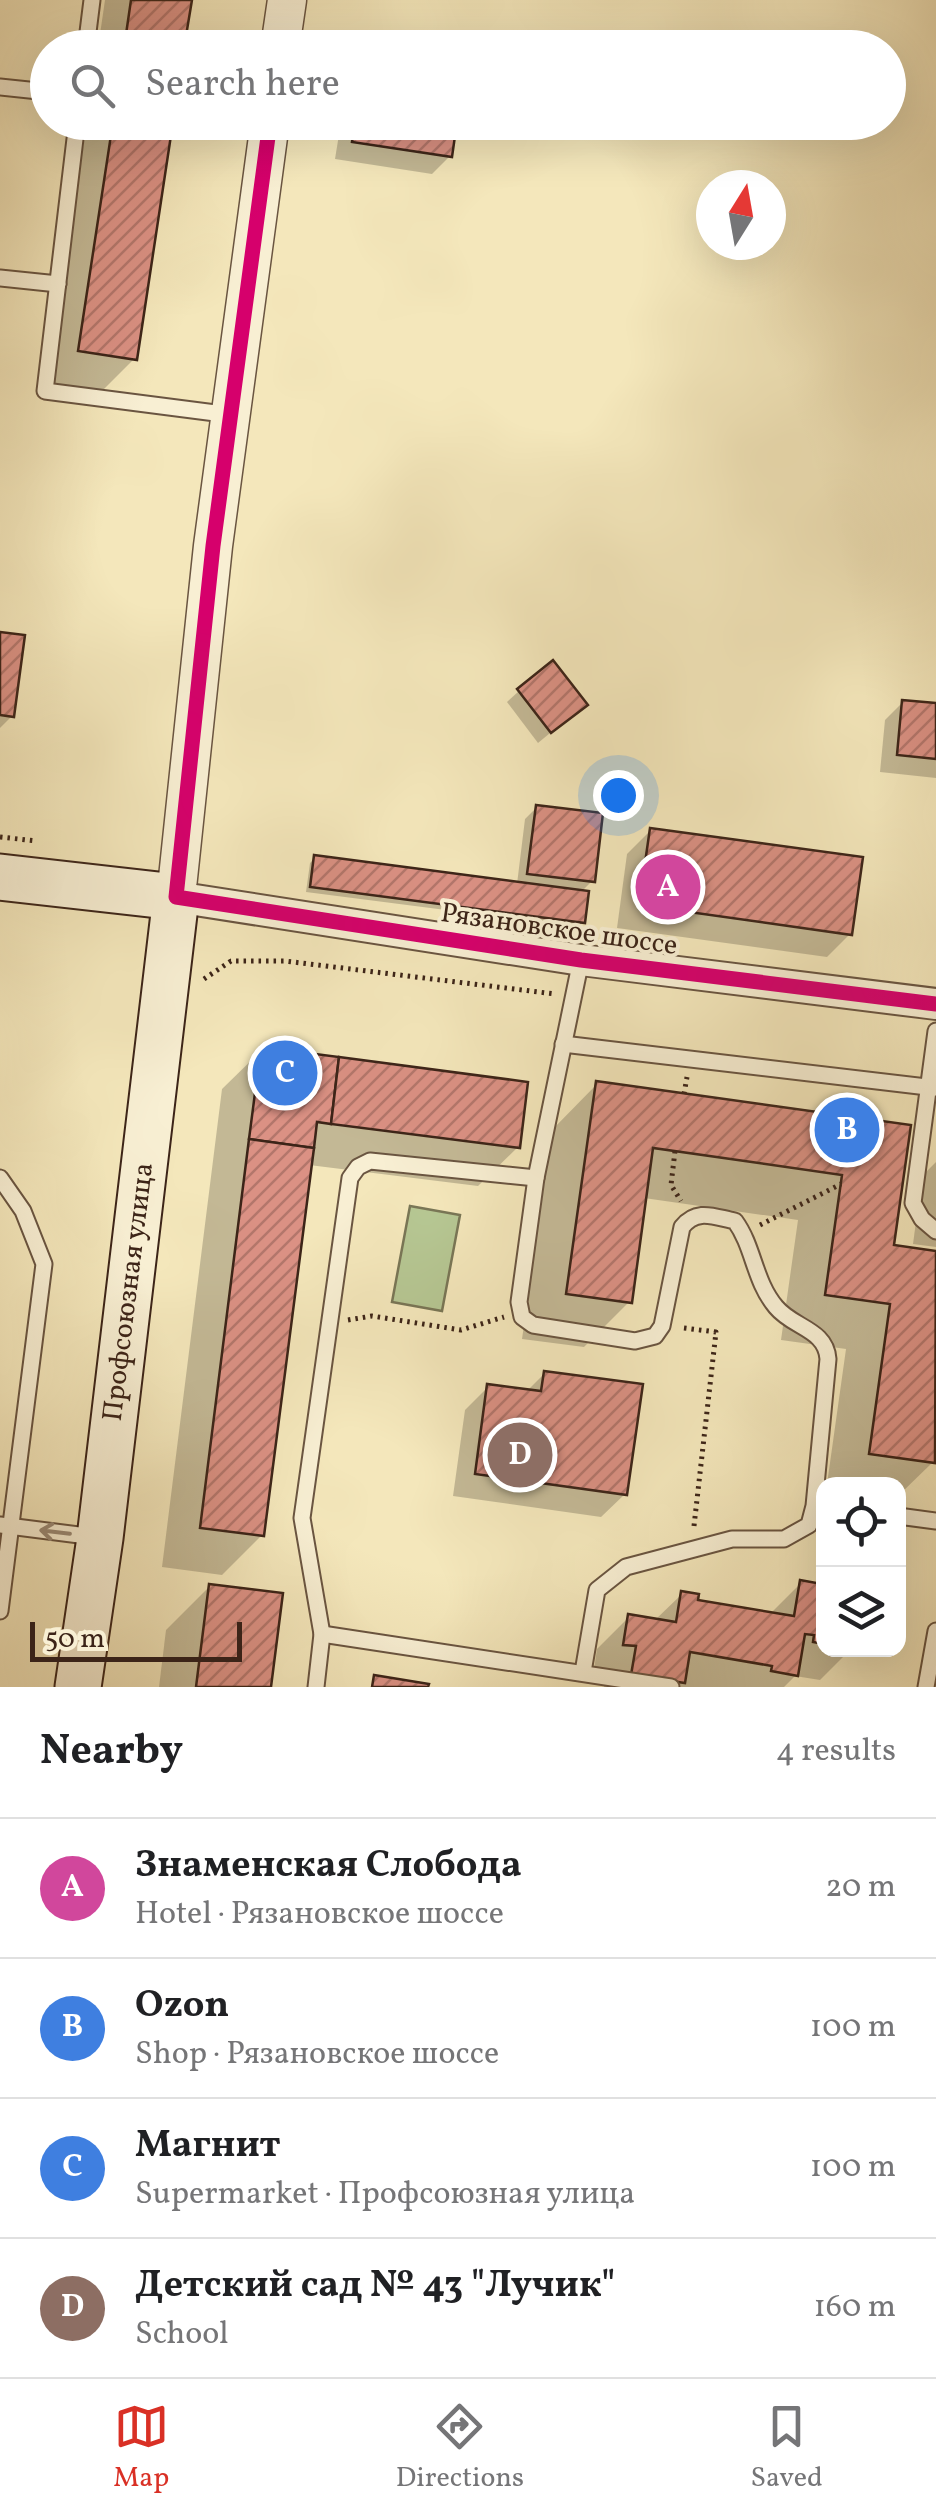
<!DOCTYPE html>
<meta charset="utf-8">
<style>
:root{--surface:#fff;--page:#f2f2f2;--text:#202124;--muted:#757577;--line:#e0e0e0;--accent:#d93025}
body{margin:0;font-family:Vollkorn,serif;background:var(--page);color:var(--text)}
.controls{position:absolute;right:30px;bottom:30px;display:grid;overflow:hidden;border-radius:20px;box-shadow:0 10px 40px #0002}
.controls button{width:90px;height:90px;display:grid;place-items:center;padding:0;border:0;border-bottom:2px solid var(--line);background:var(--surface);color:var(--text);font:50px sans-serif}
.compass{position:absolute;left:696px;top:170px;width:90px;height:90px;border-radius:50%;background:var(--surface);box-shadow:0 10px 40px #0002;rotate:11deg}
.scale{position:absolute;left:30px;bottom:25px;width:212px;box-sizing:border-box;padding-left:10px;border:5px solid #3c2418;border-top:0;font-size:28px;line-height:35px;white-space:nowrap;color:#3c2418;-webkit-text-stroke:8px #f8efd3;paint-order:stroke}
.you{position:absolute;left:618px;top:795px;width:35px;height:35px;margin:-25px;border:8px solid #fff;border-radius:50%;background:#1a73e8;box-shadow:0 0 0 15px #1a73e833}
.badge{display:grid;place-items:center;width:65px;height:65px;border-radius:50%;background:var(--accent);color:#fff;font-size:32px;font-weight:700}
.pin{position:absolute;translate:-50% -50%;border:5px solid #fff;box-shadow:0 2px 10px #0006}
.list{margin:0;padding:0;list-style:none}
h2{display:flex;justify-content:space-between;align-items:center;height:130px;margin:0;padding:0 40px;font-size:42px}
h2 small{font-size:32px;font-weight:400;color:var(--muted)}
.list li{display:grid;grid-template-columns:65px 1fr auto;gap:30px;align-items:center;box-sizing:border-box;height:140px;padding:0 40px;border-top:2px solid var(--line)}
.list b{display:block;font-size:38px;white-space:nowrap}
.list p{margin:0;font-size:32px;white-space:nowrap;color:var(--muted)}
.list em{font-size:32px;font-style:normal;color:var(--muted)}
.icon{flex:none;width:55px;height:55px;fill:none;stroke:currentColor;stroke-width:2;stroke-linecap:round;stroke-linejoin:round}
.map{position:relative;flex:none;width:936px;height:1687px;overflow:hidden}
.search{position:absolute;background:var(--surface);box-shadow:0 10px 40px #0002;left:30px;right:30px;top:30px;height:110px;display:flex;align-items:center;gap:25px;box-sizing:border-box;padding:0 35px;border-radius:55px;color:var(--muted);font-size:38px}
.sheet{height:690px;background:var(--surface)}
nav{display:flex;justify-content:space-around;align-items:center;box-sizing:border-box;height:140px;border-top:2px solid var(--line);background:var(--surface);font-size:28px;color:var(--muted)}
nav a{display:grid;justify-items:center;gap:5px}
nav .on{color:var(--accent)}
.map>svg:first-child{display:block}
.green{fill:#b6c793;stroke:#797656;stroke-width:2.5}
.shadow{fill:#0003}
.building{fill:url(#building-hatch);stroke:#3c2418;stroke-width:2.5}
.lines{fill:none;stroke-linecap:round;stroke-linejoin:round}
.service-casing{stroke:#6a5541;stroke-width:19}
.minor-casing{stroke:#6a5541;stroke-width:34}
.tertiary-casing{stroke:#6a5541;stroke-width:41}
.secondary-casing{stroke:#3c2418;stroke-width:49}
.path{stroke:#3c2418;stroke-width:5;stroke-dasharray:2.5 5;stroke-linecap:butt}
.service{stroke:#f8efd3;stroke-width:15}
.minor{stroke:#f8efd3;stroke-width:30}
.tertiary{stroke:#f8efd3;stroke-width:38}
.secondary{stroke:#f8efd3;stroke-width:45}
.cycleway-casing{stroke:#f8efd3;stroke-width:21}
.cycleway{stroke:#d6006c;stroke-width:15}
.oneway{stroke:#9a8a76}
.labels{text-anchor:middle;dominant-baseline:central;stroke-width:8;stroke-linejoin:round;paint-order:stroke}
.street-label{font-size:28px;fill:#3c2418;stroke:#f8efd3}
</style>
<div class="map">
<svg width="936" height="1687" viewBox="0 0 936 1687">
<defs>
<pattern id="building-hatch" width="6" height="6" patternUnits="userSpaceOnUse" patternTransform="scale(2.5)"><rect width="6" height="6" fill="#db9184"/><path d="M-1 1l2-2M0 6l6-6M5 7l2-2" fill="none" stroke="#b3766b"/></pattern>
</defs>
<rect width="100%" height="100%" fill="#f4e7bb"/>
<filter id="stains"><feTurbulence type="fractalNoise" baseFrequency=".002" numOctaves="4"/><feColorMatrix values="0 0 0 0 .2 0 0 0 0 .09 0 0 0 0 .02 0 0 0 .5 -.17"/></filter>
<radialGradient id="worn" r=".72"><stop offset=".6" stop-color="#630" stop-opacity="0"/><stop offset="1" stop-color="#630" stop-opacity=".3"/></radialGradient>
<polygon class="green" points="410,1206 460,1215 442,1311 392,1302"/>
<g class="shadow">
<polygon points="105,0 189,0 182,48 98,48"/>
<polygon points="87,122 170,122 134,359 102,391 47,382"/>
<polygon points="341,122 455,122 450,156 432,174 335,159"/>
<polygon points="0,634 12,716 0,728"/>
<polygon points="519,691 584,705 538,743 507,702"/>
<polygon points="903,702 936,706 936,778 880,772 885,720"/>
<polygon points="537,807 592,881 581,892 583,922 578,927 306,892 310,863 315,858 517,884 525,819"/>
<polygon points="651,830 850,934 827,957 617,928 627,854"/>
<polygon points="262,1050 518,1147 478,1186 309,1165 262,1535 222,1575 162,1567 222,1089"/>
<polygon points="597,1084 908,1128 891,1247 936,1254 936,1440 933,1462 898,1496 898,1484 827,1484 846,1349 781,1340 798,1220 644,1198 629,1302 584,1347 522,1339 552,1130"/>
<polygon points="936,1162 936,1247 913,1244 922,1176"/>
<polygon points="545,1373 625,1494 601,1517 453,1496 465,1410 488,1387 526,1392"/>
<polygon points="801,1583 824,1591 824,1650 850,1650 820,1680 795,1676 784,1687 604,1687 605,1678 593,1676 597,1649 629,1617 654,1621 682,1594 695,1602 769,1615"/>
<polygon points="210,1586 268,1687 159,1687 166,1630"/>
</g>
<g class="building">
<polygon points="131,0 192,0 184,48 124,48"/>
<polygon points="113,122 173,122 137,360 78,351"/>
<polygon points="355,122 457,122 452,157 352,142"/>
<polygon points="0,632 25,635 14,717 0,715"/>
<polygon points="553,660 588,705 551,733 517,689"/>
<polygon points="902,700 936,703 936,759 897,755"/>
<polygon points="536,805 603,813 595,882 527,874"/>
<polygon points="650,828 863,857 852,935 639,905"/>
<polygon points="314,855 589,891 585,923 310,887"/>
<polygon points="261,1047 339,1057 331,1124 317,1122 314,1148 249,1139"/>
<polygon points="339,1057 528,1082 520,1148 331,1124"/>
<polygon points="596,1081 911,1125 894,1245 936,1251 935,1463 869,1454 890,1304 825,1295 842,1175 653,1148 632,1303 566,1294"/>
<polygon points="249,1139 314,1148 264,1536 200,1528"/>
<polygon points="544,1371 643,1384 627,1495 475,1474 487,1384 541,1391"/>
<polygon points="800,1580 822,1584 824,1644 813,1642 814,1635 805,1634 798,1676 771,1671 772,1666 690,1652 685,1683 631,1675 636,1646 623,1645 628,1614 676,1622 681,1591 699,1594 698,1600 794,1616"/>
<polygon points="209,1584 283,1593 271,1687 196,1687"/>
<polygon points="374,1675 429,1684 428,1687 372,1687"/>
</g>
<g class="lines">
<defs>
<g id="service">
<polyline points="86,48 92,0"/>
<polyline points="0,87 48,92"/>
<polyline points="77,122 45,391 231,415"/>
<polyline points="0,278 58,284"/>
<path d="M581 960 536 1178 519 1302 522 1317 533 1325 635 1341 655 1336 662 1326 682 1227C697 1208 714 1217 735 1221 754 1247 754 1281 776 1307 793 1328 826 1329 828 1359L814 1506 809 1525 784 1539H732L626 1567 597 1590 583 1672"/>
<polyline points="936,1031 913,1203 922,1219 936,1231"/>
<polyline points="563,1044 936,1088"/>
<polyline points="0,1178 23,1211 44,1264 0,1611"/>
<polyline points="898,1516 936,1521"/>
<polyline points="0,1525 95,1537"/>
<polyline points="322,1634 671,1687"/>
<polyline points="316,1687 322,1634 302,1518 350,1178 358,1167 370,1161 536,1178"/>
<polyline points="926,1687 936,1631"/>
</g>
<polyline id="minor" points="176,897 581,960 936,1004"/>
<g id="tertiary">
<polyline points="280,48 287,0"/>
<polyline points="176,897 213,546 270,122"/>
</g>
<polyline id="secondary" points="0,877 176,897 100,1538 78,1687"/>
</defs>
<use href="#service" class="service-casing"/>
<use href="#minor" class="minor-casing"/>
<use href="#tertiary" class="tertiary-casing"/>
<use href="#secondary" class="secondary-casing"/>
<g class="path">
<polyline points="0,837 37,841"/>
<polyline points="204,979 231,961 285,961 555,994"/>
<polyline points="684,1094 687,1077"/>
<polyline points="675,1151 671,1185 681,1201"/>
<polyline points="760,1225 841,1184"/>
<polyline points="348,1320 372,1316 461,1330 504,1317"/>
<polyline points="684,1328 716,1332 694,1526"/>
</g>
<use href="#service" class="service"/>
<use href="#minor" class="minor"/>
<use href="#tertiary" class="tertiary"/>
<use href="#secondary" class="secondary"/>
<defs>
<polyline id="cycleway" points="270,122 213,546 176,897 581,960 936,1004"/>
</defs>
<use href="#cycleway" class="cycleway-casing"/>
<use href="#cycleway" class="cycleway"/>
</g>
<defs><path id="oneway-shaft" d="M-6 0H5M1.5-3L5.5 0L1.5 3" fill="none" stroke-width="1.6" stroke-linecap="round" stroke-linejoin="round" transform="scale(2.5)"/></defs>
<use class="oneway" href="#oneway-shaft" transform="translate(55 1532) rotate(-173)"/>
<g class="labels">
<g class="street-label">
<text transform="translate(559 930) rotate(8)">Рязановское шоссе</text>
<text transform="translate(129 1292) rotate(-83)">Профсоюзная улица</text>
</g>
</g>
<rect width="100%" height="100%" filter="url(#stains)"/>
<rect width="100%" height="100%" fill="url(#worn)"/>
</svg>
<div class="controls">
<button><svg class="icon" aria-label="locate" viewBox="0 0 24 24"><circle cx="12" cy="12" r="6"/><path d="M12 2v4M12 18v4M2 12h4M18 12h4"/></svg></button>
<button><svg class="icon" aria-label="layers" viewBox="0 0 24 24"><path d="M12 4l9 5-9 5-9-5zM3 14l9 5 9-5"/></svg></button>
</div>
<svg class="compass" viewBox="-18 -18 36 36"><path d="M0-13l5 13h-10z" fill="#e53935"/><path d="M0 13l5-13h-10z" fill="#757577"/></svg>
<div class="scale">50 m</div>
<div class="you"></div>
<div class="pin badge" style="left:668px;top:887px;background:#d1479c">A</div>
<div class="pin badge" style="left:847px;top:1130px;background:#3f7fe0">B</div>
<div class="pin badge" style="left:285px;top:1073px;background:#3f7fe0">C</div>
<div class="pin badge" style="left:520px;top:1455px;background:#8d6e63">D</div>
<div class="search"><svg class="icon" aria-label="search" viewBox="0 0 24 24"><circle cx="10" cy="10" r="6"/><path d="M15 15l6 6"/></svg>Search here</div>
</div>
<section class="sheet">
<h2>Nearby<small>4 results</small></h2>
<ul class="list">
<li><span class="badge" style="background:#d1479c">A</span><div><b>Знаменская Слобода</b><p>Hotel · Рязановское шоссе</p></div><em>20 m</em></li>
<li><span class="badge" style="background:#3f7fe0">B</span><div><b>Ozon</b><p>Shop · Рязановское шоссе</p></div><em>100 m</em></li>
<li><span class="badge" style="background:#3f7fe0">C</span><div><b>Магнит</b><p>Supermarket · Профсоюзная улица</p></div><em>100 m</em></li>
<li><span class="badge" style="background:#8d6e63">D</span><div><b>Детский сад № 43 &quot;Лучик&quot;</b><p>School</p></div><em>160 m</em></li>
</ul>
</section>
<nav>
<a class="on"><svg class="icon" aria-label="map" viewBox="0 0 24 24"><path d="M3 6l6-2 6 2 6-2v14l-6 2-6-2-6 2zM9 4v14M15 6v14"/></svg>Map</a>
<a><svg class="icon" aria-label="directions" viewBox="0 0 24 24"><path d="M12 3l9 9-9 9-9-9zM9 14v-3h6M13 9l2 2-2 2"/></svg>Directions</a>
<a><svg class="icon" aria-label="saved" viewBox="0 0 24 24"><path d="M7 4h10v16l-5-4-5 4z"/></svg>Saved</a>
</nav>
